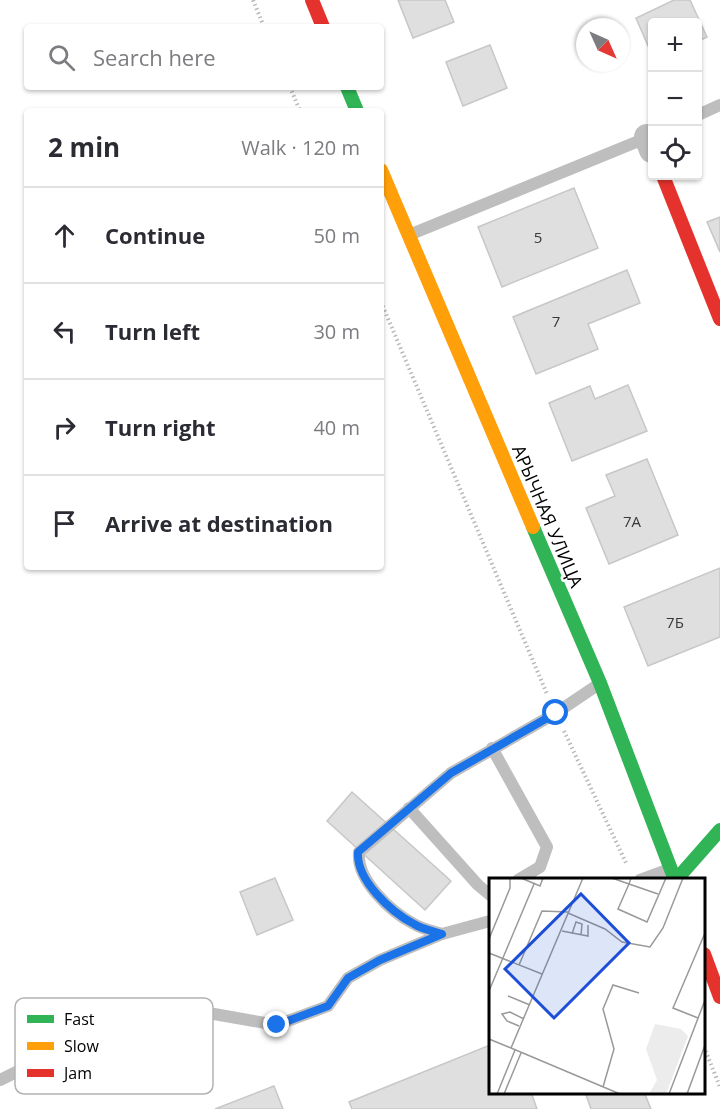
<!DOCTYPE html>
<meta charset="utf-8">
<style>
:root{--surface:#fff;--page:#f7f7f7;--text:#2b2b33;--muted:#7c7c81;--line:#e1e1e2}
body{margin:0;font-family:"Open Sans",sans-serif;background:var(--page);color:var(--text)}
.controls{position:absolute;right:18px;top:18px;display:grid;overflow:hidden;border-radius:6px;box-shadow:0 2px 4px #0004}
.controls button{width:54px;height:54px;display:grid;place-items:center;padding:0;border:0;border-bottom:2px solid var(--line);background:var(--surface);color:var(--text);font:30px sans-serif}
.compass{position:absolute;left:576px;top:18px;width:54px;height:54px;border-radius:50%;background:var(--surface);box-shadow:0 2px 4px #0004;rotate:135deg}
.stop{position:absolute;width:18px;height:18px;margin:-14px;border:4px solid #1a73e8;border-radius:50%;background:#fff}
.stop.end{background:#1a73e8;border-color:#fff;box-shadow:0 2px 6px #0008}
.list{margin:0;padding:0;list-style:none}
h2{display:flex;justify-content:space-between;align-items:center;height:78px;margin:0;padding:0 24px;font-size:26px}
h2 small{font-size:20px;font-weight:400;color:var(--muted)}
.list li{display:grid;grid-template-columns:39px 1fr auto;gap:18px;align-items:center;box-sizing:border-box;height:96px;padding:0 24px;border-top:2px solid var(--line)}
.list b{display:block;font-size:22px;white-space:nowrap}
.list em{font-size:20px;font-style:normal;color:var(--muted)}
.icon{flex:none;width:33px;height:33px;fill:none;stroke:currentColor;stroke-width:2;stroke-linecap:round;stroke-linejoin:round}
.map{position:relative;flex:none;width:720px;height:1109px;overflow:hidden}
.search{position:absolute;background:var(--surface);box-shadow:0 2px 4px #0004;left:24px;top:24px;width:360px;height:66px;display:flex;align-items:center;gap:15px;box-sizing:border-box;padding:0 21px;border-radius:6px;color:var(--muted);font-size:22px}
.panel{position:absolute;background:var(--surface);box-shadow:0 2px 4px #0004;left:24px;top:108px;width:360px;height:462px;border-radius:6px}
.map>svg:first-child{display:block}
.building{fill:#dfdfdf;stroke:#c7c7c7;stroke-width:1.5}
.lines{fill:none;stroke-linecap:round;stroke-linejoin:round}
.path{stroke:#b9b9b9;stroke-width:4;stroke-dasharray:1.5 3;stroke-linecap:butt}
.lane{stroke:#bebebe;stroke-width:12}
.street{stroke:#bebebe;stroke-width:26}
.fast{stroke:#30b455;stroke-width:14}
.slow{stroke:#ff9f0a;stroke-width:14}
.jam{stroke:#e5322d;stroke-width:14}
.route{stroke:#1a73e8;stroke-width:8}
.labels{text-anchor:middle;dominant-baseline:central;stroke-width:5;stroke-linejoin:round;paint-order:stroke}
.number-label{font-size:15px;fill:#383838}
.street-label{font-size:18px;fill:#000;stroke:#fff}
.inset-road{fill:none;stroke:#999;stroke-width:1.5}
.view{fill:#1d4ed8;fill-opacity:0.15;stroke:#1d4ed8;stroke-width:3}
.inset-edge{fill:none;stroke:#000;stroke-width:3}
.key{fill:#fff;stroke:#b2b2b2;stroke-width:1.5}
.key-label{font-size:16px;fill:#000}
</style>
<div class="map">
<svg width="720" height="1109" viewBox="0 0 720 1109">
<rect width="100%" height="100%" fill="#fff"/>
<g class="building">
<polygon points="398,0 445,0 454,22 413,38"/>
<polygon points="674,0 690,0 707,37 698,41 698,22 652,22 652,55 636,18"/>
<polygon points="490,45 507,88 463,106 446,62"/>
<polygon points="574,188 598,248 502,287 478,227"/>
<polygon points="720,217 720,252 707,222"/>
<polygon points="627,270 640,303 588,324 598,349 536,374 513,317"/>
<polygon points="628,385 647,431 572,461 549,403 590,386 595,399"/>
<polygon points="647,459 678,535 609,564 586,508 615,496 606,475"/>
<polygon points="720,568 720,637 648,666 624,607"/>
<polygon points="352,792 451,881 425,910 327,821"/>
<polygon points="275,878 293,920 257,935 240,892"/>
<polygon points="490,1045 490,1092 531,1092 537,1109 352,1109 349,1102"/>
<polygon points="274,1086 283,1109 215,1109"/>
<polygon points="585,1092 644,1092 651,1109 591,1109"/>
</g>
<g class="lines">
<g class="path">
<polyline points="253,0 264,27"/>
<polyline points="290,87 300,111"/>
<polyline points="381,302 547,694"/>
<polyline points="564,731 627,865"/>
<polyline points="704,1047 720,1087"/>
</g>
<g class="lane">
<polyline points="698,115 720,105"/>
<polyline points="409,235 651,136"/>
<polyline points="492,748 547,847 540,867 518,880"/>
<polyline points="409,808 478,885 490,895"/>
<polyline points="640,880 670,869"/>
<path d="M442 934C433 931 422 929 414 924 391 912 356 880 359 852L451 773 556 713 599 684"/>
<polyline points="0,1080 59,1051 214,1014 277,1025 328,1006 348,978 380,960 442,934 490,921"/>
</g>
<polyline class="street" points="647,137 652,150"/>
<g class="fast">
<polyline points="347,87 357,111"/>
<polyline points="533,527 600,683 675,880"/>
<polyline points="676,880 720,830"/>
</g>
<polyline class="slow" points="381,170 533,527"/>
<g class="jam">
<polyline points="312,0 323,27"/>
<polyline points="663,176 720,319"/>
<polyline points="704,954 720,997"/>
</g>
</g>
<g class="lines">
<path class="route" d="M277 1025 328 1006 348 978 380 960 442 934C433 931 422 929 414 924 391 912 356 880 358 852L451 773 556 713"/>
</g>
<g class="labels">
<g class="number-label">
<text x="538" y="237">5</text>
<text x="556" y="321">7</text>
<text x="632" y="521">7А</text>
<text x="675" y="622">7Б</text>
</g>
<g class="street-label">
<text transform="translate(548 516) rotate(67)">АРЫЧНАЯ УЛИЦА</text>
</g>
</g>
<g transform="translate(489 878)">
<rect width="216" height="216" fill="#fff"/>
<path d="M166 146 192 151 199 158 177 216H160L168 202 157 171Z" fill="#ececec"/>
<path class="inset-road" d="M32 0 51 8 54 0M123 0 140 6 129 31 158 44 177 0M142 0 140 6 169 16M79 35 116 51 133 64 161 69 174 50 194 0M73 53 99 58V47M83 56 87 44 93 46 92 57M0 61 21 10V0M0 75 53 96M30 87 53 33 79 34M0 113 45 6M19 118 41 127M209 140 184 130 216 55M30 148 18 143 13 136 21 134 35 141M0 161 22 170 94 0M22 170 131 216M114 209 125 171 114 131 124 107 150 115M8 216 26 172M15 216 32 175M180 216 216 122M198 216 216 167"/>
<path class="view" d="M92 16 140 65 65 140 16 91Z"/>
<rect width="216" height="216" class="inset-edge"/>
</g>
<rect x="15" y="998" width="198" height="96" rx="9" class="key"/>
<rect x="27" y="1015" width="27" height="8" fill="#30b455"/>
<rect x="27" y="1042" width="27" height="8" fill="#ff9f0a"/>
<rect x="27" y="1069" width="27" height="8" fill="#e5322d"/>
<g class="key-label">
<text x="64" y="1025">Fast</text>
<text x="64" y="1052">Slow</text>
<text x="64" y="1079">Jam</text>
</g>
</svg>
<div class="controls">
<button>+</button>
<button>−</button>
<button><svg class="icon" aria-label="locate" viewBox="0 0 24 24"><circle cx="12" cy="12" r="6"/><path d="M12 2v4M12 18v4M2 12h4M18 12h4"/></svg></button>
</div>
<svg class="compass" viewBox="-18 -18 36 36"><path d="M0-13l5 13h-10z" fill="#e53935"/><path d="M0 13l5-13h-10z" fill="#7c7c81"/></svg>
<div class="stop" style="left:556px;top:713px"></div>
<div class="stop end" style="left:277px;top:1025px"></div>
<div class="search"><svg class="icon" aria-label="search" viewBox="0 0 24 24"><circle cx="10" cy="10" r="6"/><path d="M15 15l6 6"/></svg>Search here</div>
<section class="panel">
<h2>2 min<small>Walk · 120 m</small></h2>
<ul class="list">
<li><svg class="icon" aria-label="ahead" viewBox="0 0 24 24"><path d="M12 20V5M6 11l6-6 6 6"/></svg><div><b>Continue</b></div><em>50 m</em></li>
<li><svg class="icon" aria-label="left" viewBox="0 0 24 24"><path d="M17 20v-9H6M10 6l-5 5 5 5"/></svg><div><b>Turn left</b></div><em>30 m</em></li>
<li><svg class="icon" aria-label="right" viewBox="0 0 24 24"><path d="M7 20v-9h11M14 6l5 5-5 5"/></svg><div><b>Turn right</b></div><em>40 m</em></li>
<li><svg class="icon" aria-label="arrive" viewBox="0 0 24 24"><path d="M6 21V4h12l-3 4 3 4H6"/></svg><div><b>Arrive at destination</b></div></li>
</ul>
</section>
</div>
